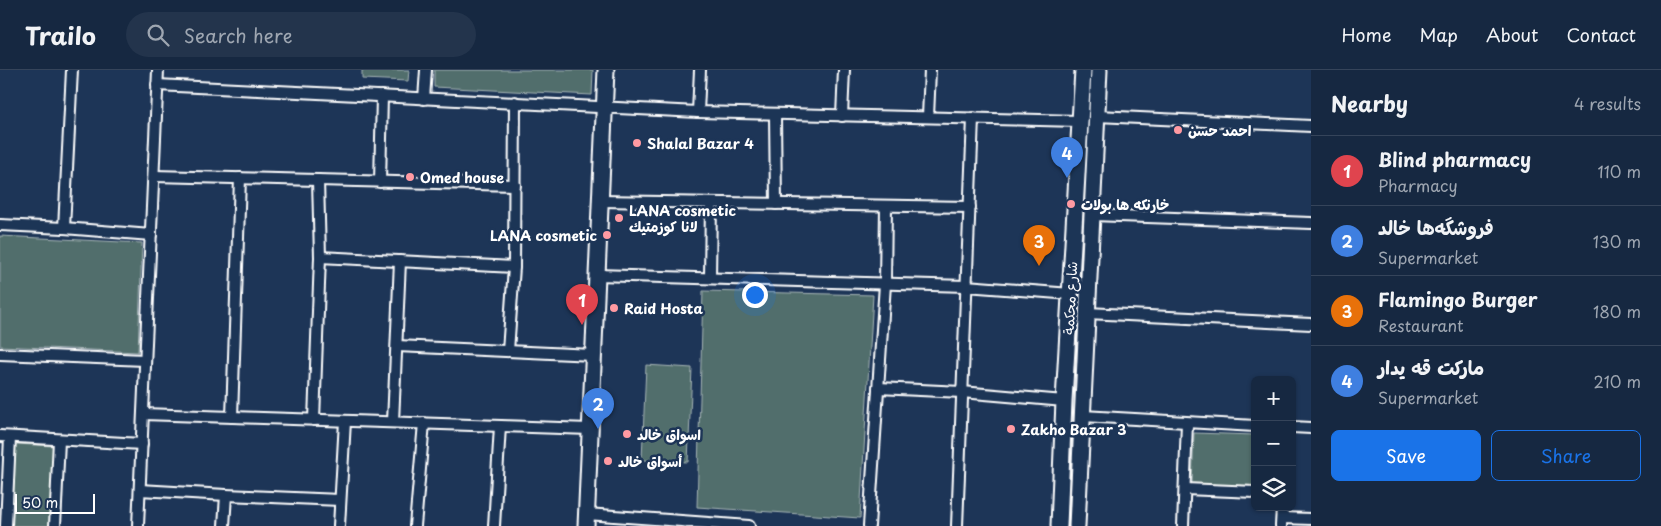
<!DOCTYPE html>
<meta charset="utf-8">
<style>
:root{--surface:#162841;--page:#23344c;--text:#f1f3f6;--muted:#9ea6b1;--line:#35445a;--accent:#1a73e8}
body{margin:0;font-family:"Playpen Sans","Playpen Sans Arabic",sans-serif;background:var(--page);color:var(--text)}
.controls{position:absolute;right:15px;bottom:15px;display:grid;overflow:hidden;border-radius:8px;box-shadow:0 1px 4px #0004}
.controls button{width:45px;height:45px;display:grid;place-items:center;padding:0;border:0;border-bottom:1px solid var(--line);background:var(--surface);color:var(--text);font:25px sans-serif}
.scale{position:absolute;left:15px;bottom:12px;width:80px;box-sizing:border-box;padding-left:5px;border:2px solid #fff;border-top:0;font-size:14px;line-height:18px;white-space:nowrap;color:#fff;-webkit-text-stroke:4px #1d3557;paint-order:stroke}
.you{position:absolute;left:754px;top:224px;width:18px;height:18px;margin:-12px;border:4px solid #fff;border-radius:50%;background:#1a73e8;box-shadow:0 0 0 8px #1a73e833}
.badge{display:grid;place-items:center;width:32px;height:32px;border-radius:50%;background:var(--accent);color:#fff;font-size:16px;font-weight:700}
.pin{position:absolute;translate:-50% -41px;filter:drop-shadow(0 1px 2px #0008)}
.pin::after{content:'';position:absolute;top:26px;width:18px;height:15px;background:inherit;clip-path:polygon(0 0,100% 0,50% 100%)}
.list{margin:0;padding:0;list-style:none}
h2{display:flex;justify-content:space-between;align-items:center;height:65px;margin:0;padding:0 20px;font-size:21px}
h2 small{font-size:16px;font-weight:400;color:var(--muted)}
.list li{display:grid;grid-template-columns:32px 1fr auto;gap:15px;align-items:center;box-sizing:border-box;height:70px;padding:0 20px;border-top:1px solid var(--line)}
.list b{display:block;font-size:19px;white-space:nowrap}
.list p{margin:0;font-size:16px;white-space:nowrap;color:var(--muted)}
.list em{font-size:16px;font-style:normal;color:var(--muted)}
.actions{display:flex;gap:10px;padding:15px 20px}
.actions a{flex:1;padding:11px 0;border:1px solid var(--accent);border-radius:8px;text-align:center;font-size:18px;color:var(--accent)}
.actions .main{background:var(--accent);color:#fff}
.icon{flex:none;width:28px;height:28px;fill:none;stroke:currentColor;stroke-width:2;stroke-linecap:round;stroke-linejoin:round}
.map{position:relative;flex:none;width:1311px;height:456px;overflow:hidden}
header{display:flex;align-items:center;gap:30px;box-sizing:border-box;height:70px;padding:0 25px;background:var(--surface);border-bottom:1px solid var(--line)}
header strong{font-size:24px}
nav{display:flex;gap:28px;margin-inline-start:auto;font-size:18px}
.search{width:350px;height:45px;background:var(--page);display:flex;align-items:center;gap:12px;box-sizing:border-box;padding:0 18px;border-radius:28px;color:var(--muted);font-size:19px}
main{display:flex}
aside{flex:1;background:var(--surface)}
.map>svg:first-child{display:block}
.green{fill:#516e6c;stroke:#a8b6b6}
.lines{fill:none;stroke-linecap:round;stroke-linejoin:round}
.street-casing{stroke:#fff;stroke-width:14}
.secondary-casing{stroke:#fff;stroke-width:19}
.street{stroke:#1d3557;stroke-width:10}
.secondary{stroke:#1d3557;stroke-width:15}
.poi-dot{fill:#ff9aa2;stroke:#1d3557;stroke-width:2}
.labels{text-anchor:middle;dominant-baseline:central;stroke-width:5;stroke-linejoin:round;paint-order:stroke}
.poi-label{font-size:14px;font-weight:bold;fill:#fff;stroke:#1d3557;text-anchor:start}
.street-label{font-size:14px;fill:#fff;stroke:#1d3557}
</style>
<header>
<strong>Trailo</strong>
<div class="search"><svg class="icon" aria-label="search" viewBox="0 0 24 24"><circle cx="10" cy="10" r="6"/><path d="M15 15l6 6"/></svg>Search here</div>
<nav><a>Home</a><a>Map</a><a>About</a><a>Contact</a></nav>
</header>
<main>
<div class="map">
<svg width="1311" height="456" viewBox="0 0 1311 456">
<rect width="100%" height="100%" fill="#1d3557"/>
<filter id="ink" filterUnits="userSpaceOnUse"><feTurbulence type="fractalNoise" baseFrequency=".02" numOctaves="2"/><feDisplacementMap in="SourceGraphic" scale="10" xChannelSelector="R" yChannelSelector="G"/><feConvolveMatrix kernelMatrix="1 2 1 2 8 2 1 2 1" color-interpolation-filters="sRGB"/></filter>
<g filter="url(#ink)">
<g class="green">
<polygon points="362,0 409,0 408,11 362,9"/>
<polygon points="434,0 593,0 592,25 434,17"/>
<polygon points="0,166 142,173 138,282 0,276"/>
<polygon points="703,221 873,225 860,448 697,437"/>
<polygon points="646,295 692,298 688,392 642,390"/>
<polygon points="1194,363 1255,365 1255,417 1192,415"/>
<polygon points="15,374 54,376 50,456 11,456"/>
</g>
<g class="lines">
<defs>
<g id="street">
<polyline points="157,15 698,42 1079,51"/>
<polyline points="424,29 426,0"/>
<polyline points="698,42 700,0"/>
<polyline points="775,45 776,134"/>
<polyline points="842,46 844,0"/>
<polyline points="1097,46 1311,56"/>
<polyline points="928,47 930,0"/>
<polyline points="154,106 515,115"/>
<polyline points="380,112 382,26"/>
<polyline points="600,131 970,137"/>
<polyline points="1092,145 1311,153"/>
<polyline points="0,155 64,158 151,165"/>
<polyline points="64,158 72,0"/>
<polyline points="320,187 514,197"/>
<polyline points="597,205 966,216 1071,224"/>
<polyline points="710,208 711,133"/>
<polyline points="1087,243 1311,254"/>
<polyline points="397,276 593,285"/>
<polyline points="508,281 514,197 515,32"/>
<polyline points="0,284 145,290"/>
<polyline points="878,318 962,322 1064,331"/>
<polyline points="143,344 590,359"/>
<polyline points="1083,346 1255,356"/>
<polyline points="232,347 240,108"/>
<polyline points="314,350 320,187 318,110"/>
<polyline points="393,352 400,191"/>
<polyline points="1292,357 1311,358"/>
<polyline points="0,366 142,374"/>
<polyline points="1185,419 1255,422"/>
<polyline points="140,420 226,425 340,430"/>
<polyline points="587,444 749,456"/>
<polyline points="1282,448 1311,449"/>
<polyline points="6,456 10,367"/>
<polyline points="55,456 59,370"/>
<polyline points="138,456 158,0"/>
<polyline points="224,456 226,425"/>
<polyline points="339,456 345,351"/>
<polyline points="415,456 424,353"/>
<polyline points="494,456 500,356"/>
<polyline points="869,456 885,214 886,136"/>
<polyline points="957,456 973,48"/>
<polyline points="1183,456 1187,353"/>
<polyline points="1281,456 1282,437"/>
</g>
<g id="secondary">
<polyline points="586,456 606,0"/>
<polyline points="1059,456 1064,331 1083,0"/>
<polyline points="1077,456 1099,0"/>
</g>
</defs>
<use href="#street" class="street-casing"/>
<use href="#secondary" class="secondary-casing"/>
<use href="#street" class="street"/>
<use href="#secondary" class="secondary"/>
</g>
</g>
<g class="poi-dot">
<circle cx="1178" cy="60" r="5"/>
<circle cx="637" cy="73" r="5"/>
<circle cx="410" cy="107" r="5"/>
<circle cx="1071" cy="134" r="5"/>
<circle cx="619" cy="148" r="5"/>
<circle cx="607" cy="165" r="5"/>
<circle cx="614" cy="238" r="5"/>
<circle cx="1011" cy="359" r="5"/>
<circle cx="627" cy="364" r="5"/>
<circle cx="608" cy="391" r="5"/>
</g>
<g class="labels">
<g class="poi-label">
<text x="1188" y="60">احمد حسن</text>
<text x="647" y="73">Shalal Bazar 4</text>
<text x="420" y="107">Omed house</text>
<text x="1081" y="134">خارنكه ها بولات</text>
<text x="629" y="140">LANA cosmetic<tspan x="629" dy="16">لانا کوزمتیك</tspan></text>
<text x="597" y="165" text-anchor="end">LANA cosmetic</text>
<text x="624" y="238">Raid Hosta</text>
<text x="1021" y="359">Zakho Bazar 3</text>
<text x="637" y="364">اسواق خالد</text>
<text x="618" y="391">أسواق خالد</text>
</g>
<g class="street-label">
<text transform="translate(1070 228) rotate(-87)">شارع محكمة</text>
</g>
</g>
</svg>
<div class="controls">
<button>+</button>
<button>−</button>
<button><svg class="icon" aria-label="layers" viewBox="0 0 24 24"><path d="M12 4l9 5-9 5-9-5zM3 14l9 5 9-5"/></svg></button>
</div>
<div class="scale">50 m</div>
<div class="you"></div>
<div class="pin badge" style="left:582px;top:255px;background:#e0444e">1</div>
<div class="pin badge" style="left:598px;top:359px;background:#3f7fe0">2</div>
<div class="pin badge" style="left:1039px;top:196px;background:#e8710a">3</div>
<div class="pin badge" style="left:1067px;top:108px;background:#3f7fe0">4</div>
</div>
<aside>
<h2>Nearby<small>4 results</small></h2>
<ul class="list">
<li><span class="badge" style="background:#e0444e">1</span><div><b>Blind pharmacy</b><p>Pharmacy</p></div><em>110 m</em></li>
<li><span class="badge" style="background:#3f7fe0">2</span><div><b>فروشگەها خالد</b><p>Supermarket</p></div><em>130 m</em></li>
<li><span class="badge" style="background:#e8710a">3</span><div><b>Flamingo Burger</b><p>Restaurant</p></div><em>180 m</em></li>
<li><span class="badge" style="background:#3f7fe0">4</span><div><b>ماركت قه يدار</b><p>Supermarket</p></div><em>210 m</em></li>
</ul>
<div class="actions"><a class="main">Save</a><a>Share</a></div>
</aside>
</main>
